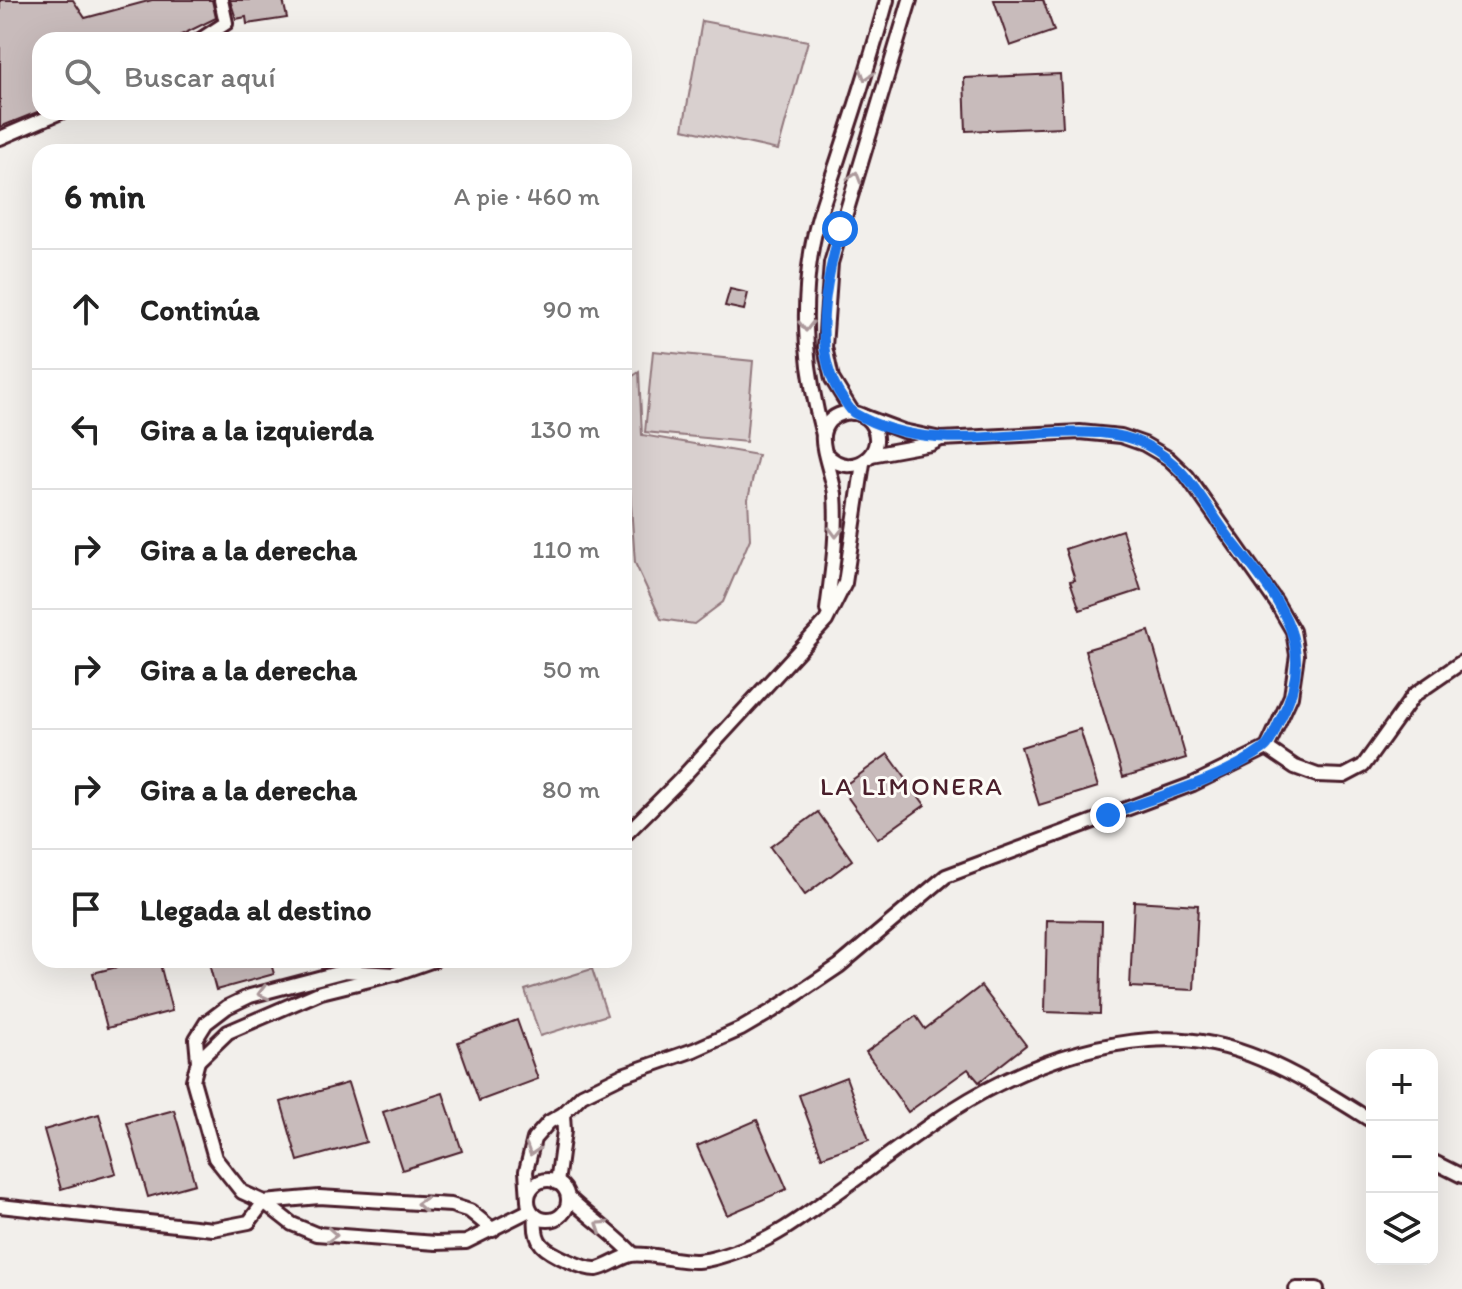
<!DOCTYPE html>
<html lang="es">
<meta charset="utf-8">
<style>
:root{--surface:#fff;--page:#f6f6f6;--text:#222;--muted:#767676;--line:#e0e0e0}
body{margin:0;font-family:Itim,sans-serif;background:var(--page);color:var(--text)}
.controls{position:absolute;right:24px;bottom:24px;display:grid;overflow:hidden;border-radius:16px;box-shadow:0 8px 32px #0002}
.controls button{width:72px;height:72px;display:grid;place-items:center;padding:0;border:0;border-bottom:2px solid var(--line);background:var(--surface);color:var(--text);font:40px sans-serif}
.stop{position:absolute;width:24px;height:24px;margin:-18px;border:6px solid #1a73e8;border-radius:50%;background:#fff}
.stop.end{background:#1a73e8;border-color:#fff;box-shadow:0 2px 8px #0008}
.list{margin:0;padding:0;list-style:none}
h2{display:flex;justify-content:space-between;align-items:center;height:104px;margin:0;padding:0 32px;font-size:34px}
h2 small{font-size:26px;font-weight:400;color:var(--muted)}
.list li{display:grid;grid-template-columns:52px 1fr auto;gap:24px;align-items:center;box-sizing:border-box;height:120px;padding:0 32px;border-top:2px solid var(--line)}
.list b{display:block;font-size:30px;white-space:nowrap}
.list em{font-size:26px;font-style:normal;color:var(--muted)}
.icon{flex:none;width:44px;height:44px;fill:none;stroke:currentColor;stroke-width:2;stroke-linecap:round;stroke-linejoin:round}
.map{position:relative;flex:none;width:1462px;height:1289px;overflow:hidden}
.search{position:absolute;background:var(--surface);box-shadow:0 8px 32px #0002;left:32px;top:32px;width:600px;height:88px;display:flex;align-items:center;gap:20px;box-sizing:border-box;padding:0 28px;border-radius:24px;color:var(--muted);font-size:30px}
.panel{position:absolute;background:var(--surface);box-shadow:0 8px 32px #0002;left:32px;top:144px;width:600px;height:824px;border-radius:24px}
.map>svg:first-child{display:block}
.green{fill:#d9d0cf;stroke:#92787d;stroke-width:2}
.building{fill:#c8bbbb;stroke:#4a1f2b;stroke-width:2}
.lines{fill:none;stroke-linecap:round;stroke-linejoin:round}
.street-casing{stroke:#4a1f2b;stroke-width:18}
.street{stroke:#fdfcf7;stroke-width:12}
.oneway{stroke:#ac999b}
.route{stroke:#1a73e8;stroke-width:10}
.labels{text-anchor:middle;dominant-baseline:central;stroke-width:6;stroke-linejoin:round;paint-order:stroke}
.neighbourhood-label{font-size:26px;letter-spacing:2px;fill:#4a1f2b;stroke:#fdfcf7}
</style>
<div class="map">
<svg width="1462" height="1289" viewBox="0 0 1462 1289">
<rect width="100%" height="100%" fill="#f2efeb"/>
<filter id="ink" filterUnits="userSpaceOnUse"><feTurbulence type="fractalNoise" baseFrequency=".0125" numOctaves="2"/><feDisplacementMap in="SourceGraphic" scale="16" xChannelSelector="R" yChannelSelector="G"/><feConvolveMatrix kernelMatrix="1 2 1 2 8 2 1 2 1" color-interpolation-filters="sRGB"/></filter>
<g filter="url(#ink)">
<g class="green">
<polygon points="702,21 808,41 778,150 683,129"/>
<polygon points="653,351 753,361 746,442 645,432"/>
<polygon points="639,372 642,435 758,455 748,499 750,539 723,602 694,624 661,619 635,563 630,490 624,480 624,382"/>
<polygon points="592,969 607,1015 540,1036 525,990"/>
</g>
<g class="building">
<polygon points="0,0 73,0 85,18 152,0 212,0 216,18 171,40 40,40 40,111 0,127"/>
<polygon points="230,0 283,0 287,18 247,24 246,17 236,19"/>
<polygon points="994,0 1043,0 1054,31 1010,46"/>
<polygon points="1060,74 1063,127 966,131 964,78"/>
<polygon points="730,289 748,293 744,310 725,306"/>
<polygon points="1122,530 1141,590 1080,610 1070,581 1075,580 1065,549"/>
<polygon points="1149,631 1186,758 1123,777 1085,650"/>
<polygon points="1080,729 1098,787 1039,805 1021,747"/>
<polygon points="888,754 925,805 878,839 841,788"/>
<polygon points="818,812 852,860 805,895 770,847"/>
<polygon points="1134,901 1198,905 1194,990 1130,987"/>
<polygon points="1047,920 1102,921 1100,1014 1045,1012"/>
<polygon points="145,960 159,960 172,1011 107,1028 93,973"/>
<polygon points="208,960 270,960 274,974 216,990"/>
<polygon points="981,986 1026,1045 979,1082 968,1069 908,1112 866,1052 916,1016 925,1029"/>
<polygon points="517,1020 538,1079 479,1101 458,1042"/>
<polygon points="846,1077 869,1140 822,1157 799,1095"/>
<polygon points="348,1083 366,1142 298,1161 281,1102"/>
<polygon points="443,1093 462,1151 402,1170 383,1112"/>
<polygon points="174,1110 195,1184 148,1197 127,1123"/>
<polygon points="99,1114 116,1173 61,1189 44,1130"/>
<polygon points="757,1120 787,1189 727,1215 697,1146"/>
</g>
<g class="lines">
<defs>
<g id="street">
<polyline points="200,40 226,23 221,0"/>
<polyline points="0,138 61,112"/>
<polyline points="853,413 832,379 825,347 831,263 910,0"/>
<path d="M823 435C806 373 801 316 811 253 816 218 830 185 840 153 857 102 873 51 887 0"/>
<polyline points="871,455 931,444 941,439"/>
<path d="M827 610C832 570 838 535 835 494 833 478 821 448 823 435 826 412 856 405 870 422 891 450 853 482 827 455"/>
<polyline points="1267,748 1295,767 1317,775 1344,776 1363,766 1414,695 1462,662"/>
<polyline points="624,836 678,782 826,621 845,583 863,463"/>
<polyline points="394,974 345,971 250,996 227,1007 206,1023 196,1039 198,1061 193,1080 215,1158 242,1192 264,1202 292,1224 316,1234 436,1243 466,1242 530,1210"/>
<polyline points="198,1061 228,1032 321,992 394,974 434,960"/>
<polyline points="1432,1161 1462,1176"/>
<circle cx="548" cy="1200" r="20"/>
<polyline points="557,1183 564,1131 563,1114"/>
<path d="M568 1197C589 1217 613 1233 633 1254"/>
<polyline points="528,1199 526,1171 534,1139 549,1122 563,1114 582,1095 623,1075 694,1050 741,1029 772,1011 839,966 946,876 1193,784 1267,748 1291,696 1297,655 1293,631 1276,602 1187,476 1168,458 1144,444 1121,436 1080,432 941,439 903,431 863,416"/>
<polyline points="0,1206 213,1229 249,1222 264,1202 319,1197 451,1205 470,1211 493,1230"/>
<path d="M536 1216C535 1226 535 1237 542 1245 550 1254 585 1270 597 1269 608 1267 619 1258 631 1255 646 1252 679 1262 697 1261 715 1260 738 1251 755 1244 778 1235 802 1217 822 1203 880 1164 935 1115 998 1084 1044 1061 1097 1044 1149 1040 1236 1033 1301 1077 1372 1121"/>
<polyline points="1296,1289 1317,1289"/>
</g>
</defs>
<use href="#street" class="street-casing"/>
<use href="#street" class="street"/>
</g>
<defs><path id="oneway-chevron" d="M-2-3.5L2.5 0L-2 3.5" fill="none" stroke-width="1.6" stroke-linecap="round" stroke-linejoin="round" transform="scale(2)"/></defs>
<g class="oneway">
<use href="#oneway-chevron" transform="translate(866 75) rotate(107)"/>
<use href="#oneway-chevron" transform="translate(855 177) rotate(-73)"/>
<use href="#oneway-chevron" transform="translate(806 326) rotate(90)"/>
<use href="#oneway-chevron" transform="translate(836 532) rotate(91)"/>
<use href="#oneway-chevron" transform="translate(263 993) rotate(165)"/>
<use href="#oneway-chevron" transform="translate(532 1150) rotate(108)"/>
<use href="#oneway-chevron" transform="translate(422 1204) rotate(-177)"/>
<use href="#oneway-chevron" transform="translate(601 1226) rotate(-146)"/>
<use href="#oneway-chevron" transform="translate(332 1235) rotate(4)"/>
</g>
</g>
<g class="lines" filter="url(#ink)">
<path class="route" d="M840 229C827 280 809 352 843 399 846 403 850 410 854 413 913 448 984 437 1049 433 1081 432 1114 430 1144 444 1187 464 1204 505 1232 541 1277 598 1320 644 1281 718 1276 727 1272 743 1263 749 1223 779 1155 797 1108 815"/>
</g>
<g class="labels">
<g class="neighbourhood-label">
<text x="912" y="786">LA LIMONERA</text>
</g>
</g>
</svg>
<div class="controls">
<button>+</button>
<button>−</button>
<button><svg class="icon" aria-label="layers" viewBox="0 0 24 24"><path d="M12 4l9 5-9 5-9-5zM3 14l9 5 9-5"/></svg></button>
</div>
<div class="stop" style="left:840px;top:229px"></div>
<div class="stop end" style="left:1108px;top:815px"></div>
<div class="search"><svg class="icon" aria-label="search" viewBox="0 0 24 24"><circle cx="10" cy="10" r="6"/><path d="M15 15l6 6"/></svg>Buscar aquí</div>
<section class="panel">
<h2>6 min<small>A pie · 460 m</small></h2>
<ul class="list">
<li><svg class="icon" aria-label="ahead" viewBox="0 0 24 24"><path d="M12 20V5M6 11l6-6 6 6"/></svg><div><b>Continúa</b></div><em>90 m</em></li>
<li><svg class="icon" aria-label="left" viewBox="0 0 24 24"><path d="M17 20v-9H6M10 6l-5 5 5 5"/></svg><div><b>Gira a la izquierda</b></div><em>130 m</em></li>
<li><svg class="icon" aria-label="right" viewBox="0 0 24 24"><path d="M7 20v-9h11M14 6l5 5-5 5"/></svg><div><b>Gira a la derecha</b></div><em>110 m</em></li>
<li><svg class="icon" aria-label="right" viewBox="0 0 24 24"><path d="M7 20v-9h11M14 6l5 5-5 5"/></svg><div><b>Gira a la derecha</b></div><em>50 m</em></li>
<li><svg class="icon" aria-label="right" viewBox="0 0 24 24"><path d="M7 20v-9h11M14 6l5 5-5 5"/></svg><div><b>Gira a la derecha</b></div><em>80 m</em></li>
<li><svg class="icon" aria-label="arrive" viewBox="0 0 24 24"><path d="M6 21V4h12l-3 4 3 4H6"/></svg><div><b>Llegada al destino</b></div></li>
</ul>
</section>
</div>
